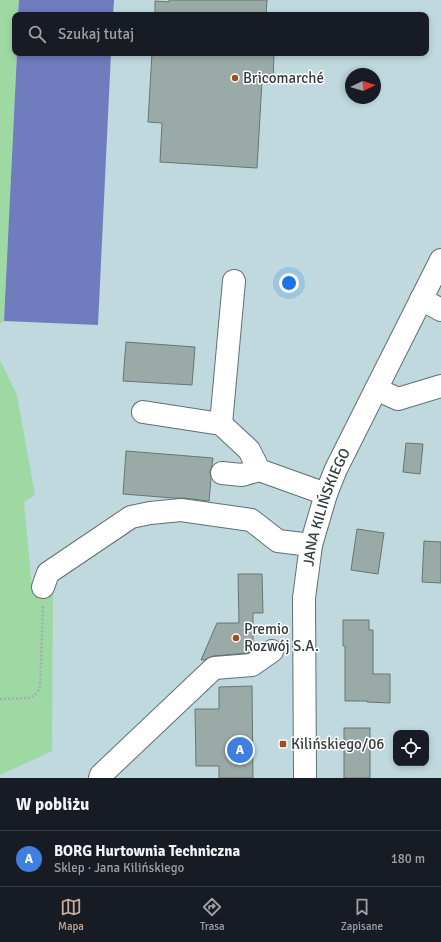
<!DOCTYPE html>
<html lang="pl">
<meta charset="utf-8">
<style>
:root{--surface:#171b24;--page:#20242c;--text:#f1f3f6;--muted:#9ea1a6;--line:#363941;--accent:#c8ab98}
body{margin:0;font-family:Signika,sans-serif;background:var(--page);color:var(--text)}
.controls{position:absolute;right:12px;bottom:12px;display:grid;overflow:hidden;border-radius:8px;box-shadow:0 2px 6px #0003}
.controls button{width:36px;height:36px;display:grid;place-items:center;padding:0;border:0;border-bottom:1px solid var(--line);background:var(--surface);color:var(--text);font:20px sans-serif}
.compass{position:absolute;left:345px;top:68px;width:36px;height:36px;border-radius:50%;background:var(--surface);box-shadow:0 2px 6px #0003;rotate:86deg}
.you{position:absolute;left:289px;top:283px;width:14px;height:14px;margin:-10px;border:3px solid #fff;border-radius:50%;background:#1a73e8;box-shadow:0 0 0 6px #1a73e833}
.badge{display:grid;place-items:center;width:26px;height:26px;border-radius:50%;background:var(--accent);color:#fff;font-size:13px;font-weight:700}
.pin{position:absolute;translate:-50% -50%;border:2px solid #fff;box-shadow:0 1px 4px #0006}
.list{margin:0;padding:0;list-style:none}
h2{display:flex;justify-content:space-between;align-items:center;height:52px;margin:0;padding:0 16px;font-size:17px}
h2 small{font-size:13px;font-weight:400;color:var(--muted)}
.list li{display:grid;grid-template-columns:26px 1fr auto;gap:12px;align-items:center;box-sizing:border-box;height:56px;padding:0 16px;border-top:1px solid var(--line)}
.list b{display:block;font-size:15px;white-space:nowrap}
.list p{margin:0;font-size:13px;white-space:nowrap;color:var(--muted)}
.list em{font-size:13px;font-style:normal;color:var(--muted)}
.icon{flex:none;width:22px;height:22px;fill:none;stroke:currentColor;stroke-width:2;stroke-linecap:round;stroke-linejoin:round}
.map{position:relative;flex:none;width:441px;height:778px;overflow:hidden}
.search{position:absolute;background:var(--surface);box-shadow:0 2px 6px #0003;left:12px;right:12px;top:12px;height:44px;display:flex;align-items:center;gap:10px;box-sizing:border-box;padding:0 14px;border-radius:8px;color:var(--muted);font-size:15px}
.sheet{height:108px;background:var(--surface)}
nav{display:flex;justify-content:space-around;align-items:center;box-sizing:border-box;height:56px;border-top:1px solid var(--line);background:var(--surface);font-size:11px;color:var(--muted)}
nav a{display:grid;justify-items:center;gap:2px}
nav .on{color:var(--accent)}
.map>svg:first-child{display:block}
.built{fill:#bfd9df;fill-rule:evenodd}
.green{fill:#9ed9a4}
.water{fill:#6f7cbd}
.building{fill:#9aaaa6;stroke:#677672}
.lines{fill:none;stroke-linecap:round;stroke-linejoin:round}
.minor-casing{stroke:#606f72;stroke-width:24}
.path{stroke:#a1afb2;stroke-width:2.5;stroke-dasharray:2 2;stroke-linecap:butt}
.minor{stroke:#fff;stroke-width:22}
.poi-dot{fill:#965224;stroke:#fff;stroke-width:1.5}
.labels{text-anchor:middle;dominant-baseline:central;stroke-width:3;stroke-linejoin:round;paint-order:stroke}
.poi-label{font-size:15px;fill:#353c3d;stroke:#fff;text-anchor:start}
.street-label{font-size:15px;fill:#353c3d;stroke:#fff}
</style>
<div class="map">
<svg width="441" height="778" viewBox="0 0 441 778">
<rect width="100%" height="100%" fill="#d2e3e6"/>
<path class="built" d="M0 0H441V778H0ZM15 15H426V53H15ZM351 74H375V98H351ZM396 733H426V763H396Z"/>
<g class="green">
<polygon points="0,0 19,0 18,15 15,15 15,53 17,53 4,321 0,324"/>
<polygon points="0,360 17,395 35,495 24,502 32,588 53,586 52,751 0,775"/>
</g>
<g class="water">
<polygon points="19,0 114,0 113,15 18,15"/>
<polygon points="17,53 111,53 98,325 4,321"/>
</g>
<g class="building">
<polygon points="169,0 267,0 266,15 155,15 155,1 169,2"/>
<polygon points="152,53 264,53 274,54 273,82 262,81 257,168 160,162 162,123 148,122"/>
<polygon points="126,342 195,347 192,385 123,381"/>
<polygon points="406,443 423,444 420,474 403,472"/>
<polygon points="126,451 213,458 212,465 210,472 211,479 209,501 183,498 173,498 123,494"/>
<polygon points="357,529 384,533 378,574 351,570"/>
<polygon points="424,541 441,542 441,583 422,582"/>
<polygon points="238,574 262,574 263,613 253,613 253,649 248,653 213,656 204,660 201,660 217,623 239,623"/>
<polygon points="343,620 369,620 369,630 373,630 373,674 390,674 390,703 367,702 367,701 345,701 345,646 343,646"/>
<polygon points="252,686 253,778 219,778 219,766 196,766 195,709 219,709 219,687"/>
<rect x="344" y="728" width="26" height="50"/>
</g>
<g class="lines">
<defs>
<g id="minor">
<polyline points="421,299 441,310"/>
<polyline points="376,389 398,399 441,386"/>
<polyline points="143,412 221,424 249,450 259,470 326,494"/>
<polyline points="221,424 234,281"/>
<polyline points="222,473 242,475 259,470"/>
<polyline points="43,587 48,573 131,517 150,513 181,510 251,520 278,541 311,545"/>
<polyline points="100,778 101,775 214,668 252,665 272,651"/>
<path id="s1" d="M305 778 304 598 311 545 326 494 336 469 441 260"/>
</g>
</defs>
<use href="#minor" class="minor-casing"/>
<polyline class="path" points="0,699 29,698 35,695 40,688 43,606"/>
<use href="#minor" class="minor"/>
</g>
<g class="poi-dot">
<circle cx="235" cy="78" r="4"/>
<circle cx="236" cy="638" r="4"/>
<rect x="279" y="740" width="8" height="8" rx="2"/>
</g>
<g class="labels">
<g class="poi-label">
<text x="243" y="78">Bricomarché</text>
<text x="244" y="629">Premio<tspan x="244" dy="17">Rozwój S.A.</tspan></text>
<text x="291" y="744">Kilińskiego/06</text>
</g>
<g class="street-label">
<text stroke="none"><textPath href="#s1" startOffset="274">JANA KILIŃSKIEGO</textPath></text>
</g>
</g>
</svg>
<div class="controls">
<button><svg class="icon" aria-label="locate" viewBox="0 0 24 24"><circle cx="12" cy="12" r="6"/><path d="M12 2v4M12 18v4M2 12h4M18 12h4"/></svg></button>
</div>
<svg class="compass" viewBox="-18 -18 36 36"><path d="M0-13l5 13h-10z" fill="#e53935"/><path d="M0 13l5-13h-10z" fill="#9ea1a6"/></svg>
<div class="you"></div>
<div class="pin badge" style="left:240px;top:750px;background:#3f7fe0">A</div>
<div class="search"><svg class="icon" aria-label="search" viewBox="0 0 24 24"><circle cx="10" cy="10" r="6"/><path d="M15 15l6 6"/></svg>Szukaj tutaj</div>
</div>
<section class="sheet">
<h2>W pobliżu<small></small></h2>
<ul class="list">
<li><span class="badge" style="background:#3f7fe0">A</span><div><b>BORG Hurtownia Techniczna</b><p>Sklep · Jana Kilińskiego</p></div><em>180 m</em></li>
</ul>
</section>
<nav>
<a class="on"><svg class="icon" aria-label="map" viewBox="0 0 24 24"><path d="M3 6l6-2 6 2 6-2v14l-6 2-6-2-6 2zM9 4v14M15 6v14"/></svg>Mapa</a>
<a><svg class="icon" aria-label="directions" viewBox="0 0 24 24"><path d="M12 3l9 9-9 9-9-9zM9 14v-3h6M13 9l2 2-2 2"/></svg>Trasa</a>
<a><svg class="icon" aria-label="saved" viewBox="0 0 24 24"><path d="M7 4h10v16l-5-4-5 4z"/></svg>Zapisane</a>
</nav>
